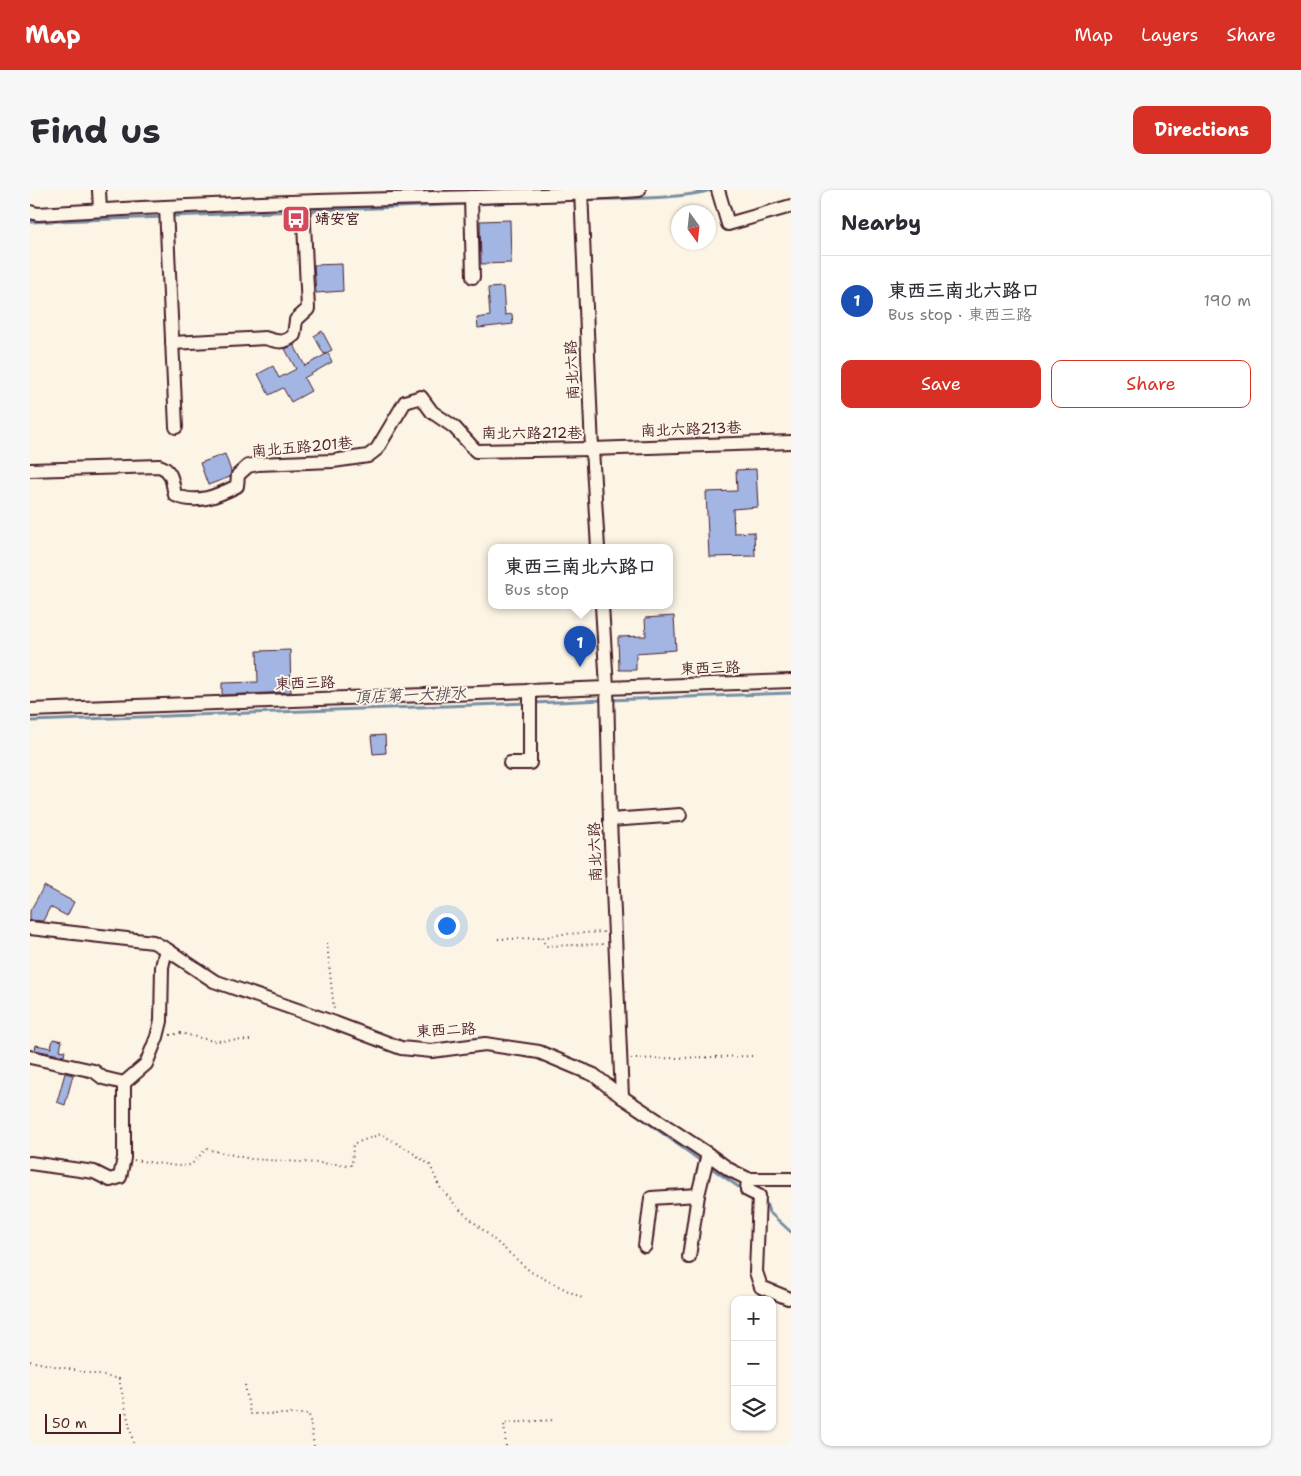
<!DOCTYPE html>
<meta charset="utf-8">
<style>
:root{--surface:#fff;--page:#f7f7f7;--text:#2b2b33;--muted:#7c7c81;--line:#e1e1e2;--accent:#d93025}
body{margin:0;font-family:"Shantell Sans","LXGW WenKai TC",sans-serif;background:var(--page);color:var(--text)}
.controls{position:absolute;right:15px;bottom:15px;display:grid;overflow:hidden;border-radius:10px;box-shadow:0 1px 4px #0004}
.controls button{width:45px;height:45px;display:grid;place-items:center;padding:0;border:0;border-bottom:1px solid var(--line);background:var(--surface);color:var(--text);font:25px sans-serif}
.compass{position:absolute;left:641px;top:15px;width:45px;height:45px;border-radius:50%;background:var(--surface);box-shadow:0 1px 4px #0004;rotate:165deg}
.scale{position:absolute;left:15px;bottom:12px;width:76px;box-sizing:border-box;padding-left:5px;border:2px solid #4a1f2b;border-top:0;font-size:14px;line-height:18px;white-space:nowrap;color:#4a1f2b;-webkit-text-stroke:4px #fcf5e5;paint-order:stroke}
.you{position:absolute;left:416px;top:735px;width:18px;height:18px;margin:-12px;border:4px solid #fff;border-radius:50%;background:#1a73e8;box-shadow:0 0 0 8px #1a73e833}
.badge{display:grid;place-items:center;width:32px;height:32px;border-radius:50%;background:var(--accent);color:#fff;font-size:16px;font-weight:700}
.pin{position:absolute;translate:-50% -41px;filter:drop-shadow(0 1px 2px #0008)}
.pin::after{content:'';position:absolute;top:26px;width:18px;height:15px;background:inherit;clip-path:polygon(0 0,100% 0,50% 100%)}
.popup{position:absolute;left:458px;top:354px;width:185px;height:65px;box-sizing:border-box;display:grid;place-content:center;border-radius:10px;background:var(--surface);filter:drop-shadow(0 1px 4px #0005);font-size:16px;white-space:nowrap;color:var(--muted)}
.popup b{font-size:19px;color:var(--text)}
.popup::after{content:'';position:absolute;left:50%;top:100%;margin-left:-10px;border:10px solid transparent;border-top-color:var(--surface)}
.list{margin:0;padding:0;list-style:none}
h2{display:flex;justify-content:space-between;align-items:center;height:65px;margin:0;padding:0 20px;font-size:21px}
h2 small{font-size:16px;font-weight:400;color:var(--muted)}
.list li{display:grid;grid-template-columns:32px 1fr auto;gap:15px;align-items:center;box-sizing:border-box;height:90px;padding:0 20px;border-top:1px solid var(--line)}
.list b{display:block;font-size:19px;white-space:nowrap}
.list p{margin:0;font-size:16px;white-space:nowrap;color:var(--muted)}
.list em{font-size:16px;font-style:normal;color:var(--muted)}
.actions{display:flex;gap:10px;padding:15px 20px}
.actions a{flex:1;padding:11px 0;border:1px solid var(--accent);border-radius:10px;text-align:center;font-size:18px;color:var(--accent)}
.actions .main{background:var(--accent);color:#fff}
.icon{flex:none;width:28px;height:28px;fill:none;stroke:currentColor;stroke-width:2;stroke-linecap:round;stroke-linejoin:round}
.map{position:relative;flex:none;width:761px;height:1256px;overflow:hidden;border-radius:10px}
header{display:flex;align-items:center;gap:30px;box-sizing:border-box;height:70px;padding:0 25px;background:var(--accent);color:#fff}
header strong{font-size:24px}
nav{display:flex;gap:28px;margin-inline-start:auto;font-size:18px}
.intro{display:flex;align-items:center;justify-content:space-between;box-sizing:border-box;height:120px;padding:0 30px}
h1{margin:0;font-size:35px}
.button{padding:12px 22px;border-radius:10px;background:var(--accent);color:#fff;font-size:18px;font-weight:700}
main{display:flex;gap:30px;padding:0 30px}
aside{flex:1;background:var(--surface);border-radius:10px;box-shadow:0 1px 4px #0004}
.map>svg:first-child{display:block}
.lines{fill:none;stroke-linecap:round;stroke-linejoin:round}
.stream{stroke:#788fa6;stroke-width:3}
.building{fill:#a2b5e3;stroke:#4a1f2b}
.minor-casing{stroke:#4a1f2b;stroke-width:16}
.path{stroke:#4a1f2b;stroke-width:2;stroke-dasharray:1 4;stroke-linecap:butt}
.minor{stroke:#fcf5e5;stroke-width:12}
.labels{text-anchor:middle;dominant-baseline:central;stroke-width:4;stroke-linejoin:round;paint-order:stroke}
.poi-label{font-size:15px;font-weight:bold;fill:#4a1f2b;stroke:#fcf5e5;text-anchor:start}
.street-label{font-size:15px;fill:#4a1f2b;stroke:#fcf5e5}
.water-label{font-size:16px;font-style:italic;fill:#5d4e5e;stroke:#fcf5e5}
</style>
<header>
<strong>Map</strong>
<nav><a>Map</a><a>Layers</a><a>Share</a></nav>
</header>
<div class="intro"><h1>Find us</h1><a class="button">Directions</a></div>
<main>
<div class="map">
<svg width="761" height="1256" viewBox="0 0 761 1256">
<rect width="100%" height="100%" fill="#fcf5e5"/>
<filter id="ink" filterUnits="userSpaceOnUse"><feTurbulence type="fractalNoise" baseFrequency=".02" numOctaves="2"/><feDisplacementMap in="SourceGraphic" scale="10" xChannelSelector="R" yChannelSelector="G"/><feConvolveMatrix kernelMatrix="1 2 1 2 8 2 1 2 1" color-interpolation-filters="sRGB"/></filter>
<g filter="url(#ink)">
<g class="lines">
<g class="stream">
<path d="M555 10C595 8 644 10 682 0"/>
<polyline points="445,14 549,10"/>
<polyline points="275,21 439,14"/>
<polyline points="141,26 269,21"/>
<polyline points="0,32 134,27"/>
<polyline points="580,510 761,503"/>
<polyline points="503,513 574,510"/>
<polyline points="0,531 497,513"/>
<polyline points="598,918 668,969"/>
<polyline points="683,979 713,1000"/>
<polyline points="736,1013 739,1022 761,1042"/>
</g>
</g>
<g class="building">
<polygon points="480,30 481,73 451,74 450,31"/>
<polygon points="312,74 313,101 286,103 284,75"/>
<polygon points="473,97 475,125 482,124 483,134 448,138 447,128 460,126 458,98"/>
<polygon points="292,141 302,160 294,164 284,146"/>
<polygon points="264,155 275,176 298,163 302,172 274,188 281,201 261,212 253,198 239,205 228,184 243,176 249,188 266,179 255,159"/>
<polygon points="195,264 201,281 200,287 178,295 170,273"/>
<polygon points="726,279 728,317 703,319 704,343 724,342 725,366 679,367 676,302 707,301 706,280"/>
<polygon points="644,426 646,460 606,463 606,480 589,480 588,447 616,446 615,428"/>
<polygon points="260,460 261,502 192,505 192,493 228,492 227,461"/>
<polygon points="355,545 356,563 343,564 341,546"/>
<polygon points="14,696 44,712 37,726 20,717 13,731 0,730 0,721"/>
<polygon points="23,849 32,851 30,860 35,861 34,866 5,860 6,855 21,858"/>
<polygon points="35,883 43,885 35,915 27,912"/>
</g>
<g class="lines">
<defs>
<g id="minor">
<polyline points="69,0 70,20"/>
<polyline points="551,0 562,259 568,358"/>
<polyline points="688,0 698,34 761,16"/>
<polyline points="441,7 443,87"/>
<polyline points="136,17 146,237"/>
<path d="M0 22 8 24C126 16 245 12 363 9 445 7 527 6 609 0"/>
<path d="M142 153 235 148C248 152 254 154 264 145L266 130 278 119 273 12"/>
<path d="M0 280 129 276C143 280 142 293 145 305 167 315 187 306 207 296L208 285 218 276 228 274 303 271 338 266 347 259 375 212 391 207 402 222 424 237 446 261 562 259 761 252"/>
<polyline points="572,416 577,497 580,630 592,907"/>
<polyline points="0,520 761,491"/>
<polyline points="480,573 500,573 500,500"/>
<polyline points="580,630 650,625"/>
<polyline points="0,738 123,752 136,759 184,791 305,833 371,858 402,861 455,854 509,862 564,885 592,907 678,964 700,980 718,989 761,989"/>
<polyline points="0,867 64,881 73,888 94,893"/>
<polyline points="0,973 64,982 80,990 90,987 94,968 94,893 116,874 127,847 131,831 132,777 136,759"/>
<polyline points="718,989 717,1000 729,1006 726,1082 731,1097 758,1108"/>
<polyline points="615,1056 621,1008 668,1005"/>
<polyline points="659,1067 668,1005 678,964"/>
</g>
</defs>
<use href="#minor" class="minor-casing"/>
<g class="path">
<polyline points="511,748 516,756 575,754"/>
<polyline points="468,749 511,748 533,744 574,742"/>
<polyline points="297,753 304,821"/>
<polyline points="140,845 150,843 183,851 223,850"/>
<polyline points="601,869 726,866"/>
<polyline points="104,970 147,976 161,975 176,959 221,969 322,975 323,954 351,944 380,961 400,975 409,996 429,1019 501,1082 552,1108"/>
<polyline points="0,1171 89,1189 104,1256"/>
<polyline points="215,1195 220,1224 279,1224 284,1256"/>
<polyline points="476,1256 474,1233 525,1230"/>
</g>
<use href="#minor" class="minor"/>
</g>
</g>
<defs>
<symbol id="bus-square" viewBox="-11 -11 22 22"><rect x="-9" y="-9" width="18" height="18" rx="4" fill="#d1495b" stroke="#fcf5e5"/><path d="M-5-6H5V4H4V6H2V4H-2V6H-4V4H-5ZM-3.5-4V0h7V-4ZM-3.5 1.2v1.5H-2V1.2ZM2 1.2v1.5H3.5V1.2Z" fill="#fff"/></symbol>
</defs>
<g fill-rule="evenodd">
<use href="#bus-square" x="250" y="13" width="32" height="32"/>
</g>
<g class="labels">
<g class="poi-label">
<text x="285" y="29">靖安宮</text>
</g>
<g class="street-label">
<text transform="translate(542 180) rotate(-93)">南北六路</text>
<text transform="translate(661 239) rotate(-2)">南北六路213巷</text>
<text x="502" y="243">南北六路212巷</text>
<text transform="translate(272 257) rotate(-5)">南北五路201巷</text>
<text transform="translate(680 478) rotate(-2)">東西三路</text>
<text transform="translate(275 493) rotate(-2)">東西三路</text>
<text transform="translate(565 662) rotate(-92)">南北六路</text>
<text transform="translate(416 840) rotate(-3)">東西二路</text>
</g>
<g class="water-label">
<text transform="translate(380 505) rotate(-2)">頂店第一大排水</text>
</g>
</g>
</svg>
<div class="controls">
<button>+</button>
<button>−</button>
<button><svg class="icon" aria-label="layers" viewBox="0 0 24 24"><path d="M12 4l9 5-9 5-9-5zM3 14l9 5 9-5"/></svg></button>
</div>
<svg class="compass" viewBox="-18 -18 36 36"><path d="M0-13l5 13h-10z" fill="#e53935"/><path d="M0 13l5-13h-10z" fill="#7c7c81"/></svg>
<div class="scale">50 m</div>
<div class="you"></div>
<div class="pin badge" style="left:550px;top:477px;background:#1a4fb4">1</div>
<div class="popup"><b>東西三南北六路口</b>Bus stop</div>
</div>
<aside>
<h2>Nearby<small></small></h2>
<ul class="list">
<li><span class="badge" style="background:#1a4fb4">1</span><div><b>東西三南北六路口</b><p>Bus stop · 東西三路</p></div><em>190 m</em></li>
</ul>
<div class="actions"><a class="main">Save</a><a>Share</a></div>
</aside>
</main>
